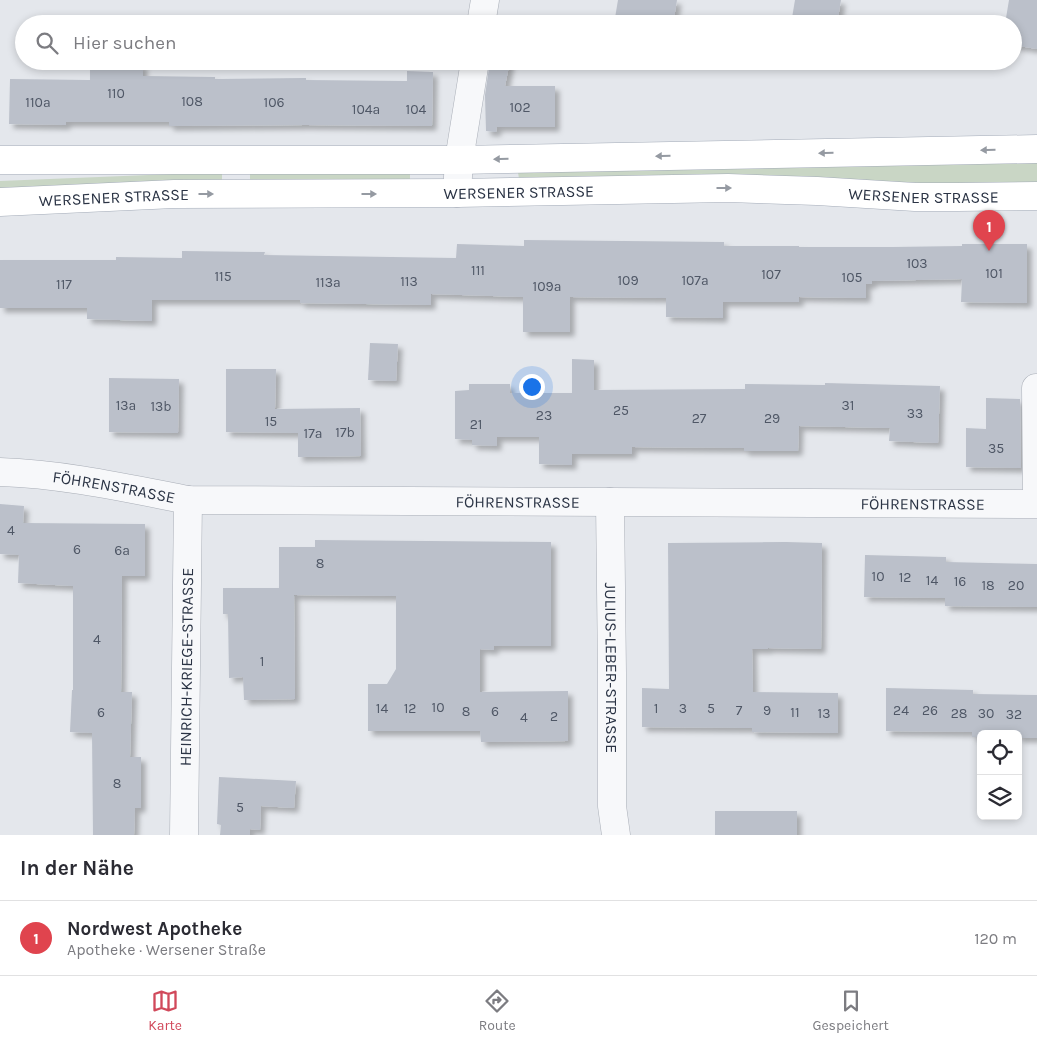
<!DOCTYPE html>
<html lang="de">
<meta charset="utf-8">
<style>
:root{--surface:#fff;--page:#f2f2f3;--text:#2b2b33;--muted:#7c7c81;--line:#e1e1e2;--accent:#d1495b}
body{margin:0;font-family:Karla,sans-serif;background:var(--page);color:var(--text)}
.controls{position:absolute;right:15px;bottom:15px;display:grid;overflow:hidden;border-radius:8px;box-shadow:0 2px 8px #0003}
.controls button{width:45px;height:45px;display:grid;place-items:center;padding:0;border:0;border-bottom:1px solid var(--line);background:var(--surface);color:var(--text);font:25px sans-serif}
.you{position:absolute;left:531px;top:386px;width:18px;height:18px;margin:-12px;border:4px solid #fff;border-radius:50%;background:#1a73e8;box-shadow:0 0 0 8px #1a73e833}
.badge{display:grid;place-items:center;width:32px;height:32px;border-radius:50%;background:var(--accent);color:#fff;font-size:16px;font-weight:700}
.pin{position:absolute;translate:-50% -41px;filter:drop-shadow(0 1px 2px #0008)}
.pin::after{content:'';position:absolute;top:26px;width:18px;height:15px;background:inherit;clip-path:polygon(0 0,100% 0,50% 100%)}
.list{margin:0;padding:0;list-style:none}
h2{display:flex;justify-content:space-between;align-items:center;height:65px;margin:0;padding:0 20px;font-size:21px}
h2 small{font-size:16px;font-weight:400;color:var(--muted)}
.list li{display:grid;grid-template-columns:32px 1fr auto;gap:15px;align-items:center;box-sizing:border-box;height:75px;padding:0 20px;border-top:1px solid var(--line)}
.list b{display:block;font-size:19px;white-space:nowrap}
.list p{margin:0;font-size:16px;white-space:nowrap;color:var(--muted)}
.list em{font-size:16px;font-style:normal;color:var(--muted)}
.icon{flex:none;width:28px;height:28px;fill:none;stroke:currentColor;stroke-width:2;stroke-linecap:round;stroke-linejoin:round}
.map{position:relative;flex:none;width:1037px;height:835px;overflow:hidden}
.search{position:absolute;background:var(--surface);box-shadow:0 2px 8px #0003;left:15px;right:15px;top:15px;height:55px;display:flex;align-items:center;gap:12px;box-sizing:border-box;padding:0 18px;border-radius:28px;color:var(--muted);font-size:19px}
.sheet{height:140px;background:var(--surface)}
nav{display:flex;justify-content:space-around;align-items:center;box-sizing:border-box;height:70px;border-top:1px solid var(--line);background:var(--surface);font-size:14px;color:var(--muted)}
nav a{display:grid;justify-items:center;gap:2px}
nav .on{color:var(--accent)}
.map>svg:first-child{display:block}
.green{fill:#c9d6c5}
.building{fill:#bbc0ca;filter:url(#shadow)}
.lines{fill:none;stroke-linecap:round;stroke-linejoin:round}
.minor-casing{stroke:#a9aeb7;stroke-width:29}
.major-casing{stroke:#a3abb8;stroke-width:29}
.minor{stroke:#f7f8fa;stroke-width:28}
.major{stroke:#fff;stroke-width:28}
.oneway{fill:#959aa2}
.labels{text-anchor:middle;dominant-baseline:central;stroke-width:5;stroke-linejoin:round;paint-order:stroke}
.number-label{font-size:14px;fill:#4f5766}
.street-label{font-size:16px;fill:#2b3445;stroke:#f4f6f9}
</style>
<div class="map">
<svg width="1037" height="835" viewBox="0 0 1037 835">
<defs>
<filter id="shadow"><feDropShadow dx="4.5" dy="4.5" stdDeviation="2.5" flood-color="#0004"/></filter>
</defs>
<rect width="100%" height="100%" fill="#e4e7ec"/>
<g class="green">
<polygon points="1037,163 1037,184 946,184 770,177 519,179 518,172"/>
<polygon points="222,173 222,181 0,189 0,181 173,174"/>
<rect x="250" y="173" width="160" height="7"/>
</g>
<g class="building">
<polygon points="618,0 677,0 673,24 614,24"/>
<polygon points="795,0 841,0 837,24 791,24"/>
<polygon points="1009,0 1037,0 1037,49 1013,45 1013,24 1005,24"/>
<polygon points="498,16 518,20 517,24 497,24"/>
<polygon points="490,61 510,61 505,86 555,86 555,127 497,127 496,132 486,131 485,95"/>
<polygon points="90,64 143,64 143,76 215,77 215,79 306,78 306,80 407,81 407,71 433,72 432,126 306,125 169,126 169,122 66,122 66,125 9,124 10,79 90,80"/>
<polygon points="524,240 724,242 724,246 799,246 799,247 892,247 962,246 962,244 1027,244 1027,303 961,302 962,279 872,281 872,284 866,284 866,298 799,297 799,302 723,302 723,318 666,317 666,298 570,297 570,332 523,332 523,297 431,294 431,305 300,303 300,300 152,300 152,321 87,319 87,308 0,308 0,260 116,260 116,257 182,258 182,251 265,252 264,255 456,258 457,244 524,246"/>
<polygon points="370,343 398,344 396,381 368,380"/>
<polygon points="572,359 594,360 594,390 745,389 745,384 825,385 825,383 940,386 938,443 889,441 890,428 799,426 798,451 744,451 744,448 632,447 632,454 572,454 572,465 539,464 539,437 497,437 497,446 472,445 472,440 455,439 455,391 469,390 469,384 510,384 510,393 572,393"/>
<polygon points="226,369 276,369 275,409 360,408 361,456 298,457 298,433 226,432"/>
<polygon points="109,378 179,379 178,433 109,432"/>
<polygon points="986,398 1020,399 1021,468 966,467 966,428 986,429"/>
<polygon points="0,504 24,506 23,523 145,524 145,576 122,576 121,692 132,692 130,757 141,757 141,808 135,808 134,835 93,835 92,733 70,732 72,690 73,690 73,586 18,583 19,555 0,554"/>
<polygon points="315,540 551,542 551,646 494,646 494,650 480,649 480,692 568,691 568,741 481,742 480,731 368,731 368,684 387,684 396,669 396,596 294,595 295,699 244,700 243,677 229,678 228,614 223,614 223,588 279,588 279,547 315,547"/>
<polygon points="786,542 822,543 821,649 768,648 768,649 752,649 753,692 838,693 838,733 752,732 752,728 642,727 642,688 669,689 668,543"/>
<polygon points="865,555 946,557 946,562 1037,564 1037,607 945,606 945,598 864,597"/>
<polygon points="886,688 973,690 973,694 1037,695 1037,738 1018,738 1018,734 981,734 981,737 972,737 972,732 886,731"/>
<polygon points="219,777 296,781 294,808 261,806 260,830 250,829 250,835 220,835 221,825 217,824"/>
<rect x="715" y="811" width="82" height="24"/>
</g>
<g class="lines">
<defs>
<g id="minor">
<polyline points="481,24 485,0"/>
<polyline points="457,193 459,160 475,61"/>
<path id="s1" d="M0 472C63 474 126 488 188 500L1037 504 1036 388"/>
<path id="s2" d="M610 502 612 673V806L616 835"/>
<path id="s3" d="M184 835 188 500"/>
</g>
<g id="major">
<polyline points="0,160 459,160 1037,149"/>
<path id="s4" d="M0 202 174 194 457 193 728 188 817 191 915 197H957L1037 196"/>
</g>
</defs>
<use href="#minor" class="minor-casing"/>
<use href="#major" class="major-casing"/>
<use href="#minor" class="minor"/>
<use href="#major" class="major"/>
</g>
<defs><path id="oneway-solid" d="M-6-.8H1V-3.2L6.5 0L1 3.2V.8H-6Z" transform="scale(1.25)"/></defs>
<g class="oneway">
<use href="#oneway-solid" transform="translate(988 150) rotate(179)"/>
<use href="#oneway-solid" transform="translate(826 153) rotate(179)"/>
<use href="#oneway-solid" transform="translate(663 156) rotate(179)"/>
<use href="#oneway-solid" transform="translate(501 159) rotate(179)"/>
<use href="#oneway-solid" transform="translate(724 188)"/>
<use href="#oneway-solid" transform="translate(206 194)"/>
<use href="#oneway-solid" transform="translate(369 194)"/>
</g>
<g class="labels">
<g class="number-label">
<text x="116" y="93">110</text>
<text x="192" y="101">108</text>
<text x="38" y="102">110a</text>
<text x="274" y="102">106</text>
<text x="520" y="107">102</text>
<text x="366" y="109">104a</text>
<text x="416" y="109">104</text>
<text x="917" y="263">103</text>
<text x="478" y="270">111</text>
<text x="994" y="273">101</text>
<text x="771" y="274">107</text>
<text x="223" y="276">115</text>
<text x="852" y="277">105</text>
<text x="628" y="280">109</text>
<text x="695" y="280">107a</text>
<text x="409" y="281">113</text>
<text x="328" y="282">113a</text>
<text x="64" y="284">117</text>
<text x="547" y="286">109a</text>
<text x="126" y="405">13a</text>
<text x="848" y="405">31</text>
<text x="161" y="406">13b</text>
<text x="621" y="410">25</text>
<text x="915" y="413">33</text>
<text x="544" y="415">23</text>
<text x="699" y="418">27</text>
<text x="772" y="418">29</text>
<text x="271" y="421">15</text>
<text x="476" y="424">21</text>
<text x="345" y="432">17b</text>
<text x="313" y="433">17a</text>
<text x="996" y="448">35</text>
<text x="11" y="530">4</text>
<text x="77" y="549">6</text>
<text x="122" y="550">6a</text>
<text x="320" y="563">8</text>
<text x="878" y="576">10</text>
<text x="905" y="577">12</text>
<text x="932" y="580">14</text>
<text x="960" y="581">16</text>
<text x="988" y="585">18</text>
<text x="1016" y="585">20</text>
<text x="97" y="639">4</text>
<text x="262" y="661">1</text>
<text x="438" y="707">10</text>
<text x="382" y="708">14</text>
<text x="410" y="708">12</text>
<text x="656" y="708">1</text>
<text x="683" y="708">3</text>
<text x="711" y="708">5</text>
<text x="739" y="710">7</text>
<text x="767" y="710">9</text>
<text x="901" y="710">24</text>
<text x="930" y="710">26</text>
<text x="466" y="711">8</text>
<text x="495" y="711">6</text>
<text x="101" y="712">6</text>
<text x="795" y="712">11</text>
<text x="824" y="713">13</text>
<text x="959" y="713">28</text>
<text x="986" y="713">30</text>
<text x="1014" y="714">32</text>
<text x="554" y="716">2</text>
<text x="524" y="717">4</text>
<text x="117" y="783">8</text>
<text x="240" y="807">5</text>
</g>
<g class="street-label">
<text stroke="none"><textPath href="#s4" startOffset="519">WERSENER STRASSE</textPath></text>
<text stroke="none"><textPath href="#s4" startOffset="924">WERSENER STRASSE</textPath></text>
<text stroke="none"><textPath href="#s4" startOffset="114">WERSENER STRASSE</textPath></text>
<text stroke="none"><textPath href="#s1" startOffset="115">FÖHRENSTRASSE</textPath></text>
<text stroke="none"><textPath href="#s1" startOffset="520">FÖHRENSTRASSE</textPath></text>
<text stroke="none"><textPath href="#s1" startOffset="925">FÖHRENSTRASSE</textPath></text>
<text stroke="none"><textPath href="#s3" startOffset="168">HEINRICH-KRIEGE-STRASSE</textPath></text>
<text stroke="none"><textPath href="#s2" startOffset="166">JULIUS-LEBER-STRASSE</textPath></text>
</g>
</g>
</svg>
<div class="controls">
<button><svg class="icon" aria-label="locate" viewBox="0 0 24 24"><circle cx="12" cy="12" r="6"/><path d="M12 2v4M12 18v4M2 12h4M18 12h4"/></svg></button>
<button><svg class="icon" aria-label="layers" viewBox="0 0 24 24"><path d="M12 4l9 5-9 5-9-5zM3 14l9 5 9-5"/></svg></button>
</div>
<div class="you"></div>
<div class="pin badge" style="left:989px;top:251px;background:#e0444e">1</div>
<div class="search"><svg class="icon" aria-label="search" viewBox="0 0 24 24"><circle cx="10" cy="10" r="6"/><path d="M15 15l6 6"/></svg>Hier suchen</div>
</div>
<section class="sheet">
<h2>In der Nähe<small></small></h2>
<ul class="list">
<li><span class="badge" style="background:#e0444e">1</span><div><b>Nordwest Apotheke</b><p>Apotheke · Wersener Straße</p></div><em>120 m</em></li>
</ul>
</section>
<nav>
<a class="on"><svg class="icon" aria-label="map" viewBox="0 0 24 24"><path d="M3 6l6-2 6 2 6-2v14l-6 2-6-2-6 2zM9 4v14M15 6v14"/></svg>Karte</a>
<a><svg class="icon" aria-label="directions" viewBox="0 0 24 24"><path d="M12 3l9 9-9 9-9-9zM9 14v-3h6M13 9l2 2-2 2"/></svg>Route</a>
<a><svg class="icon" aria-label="saved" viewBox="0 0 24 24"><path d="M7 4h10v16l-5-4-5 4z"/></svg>Gespeichert</a>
</nav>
